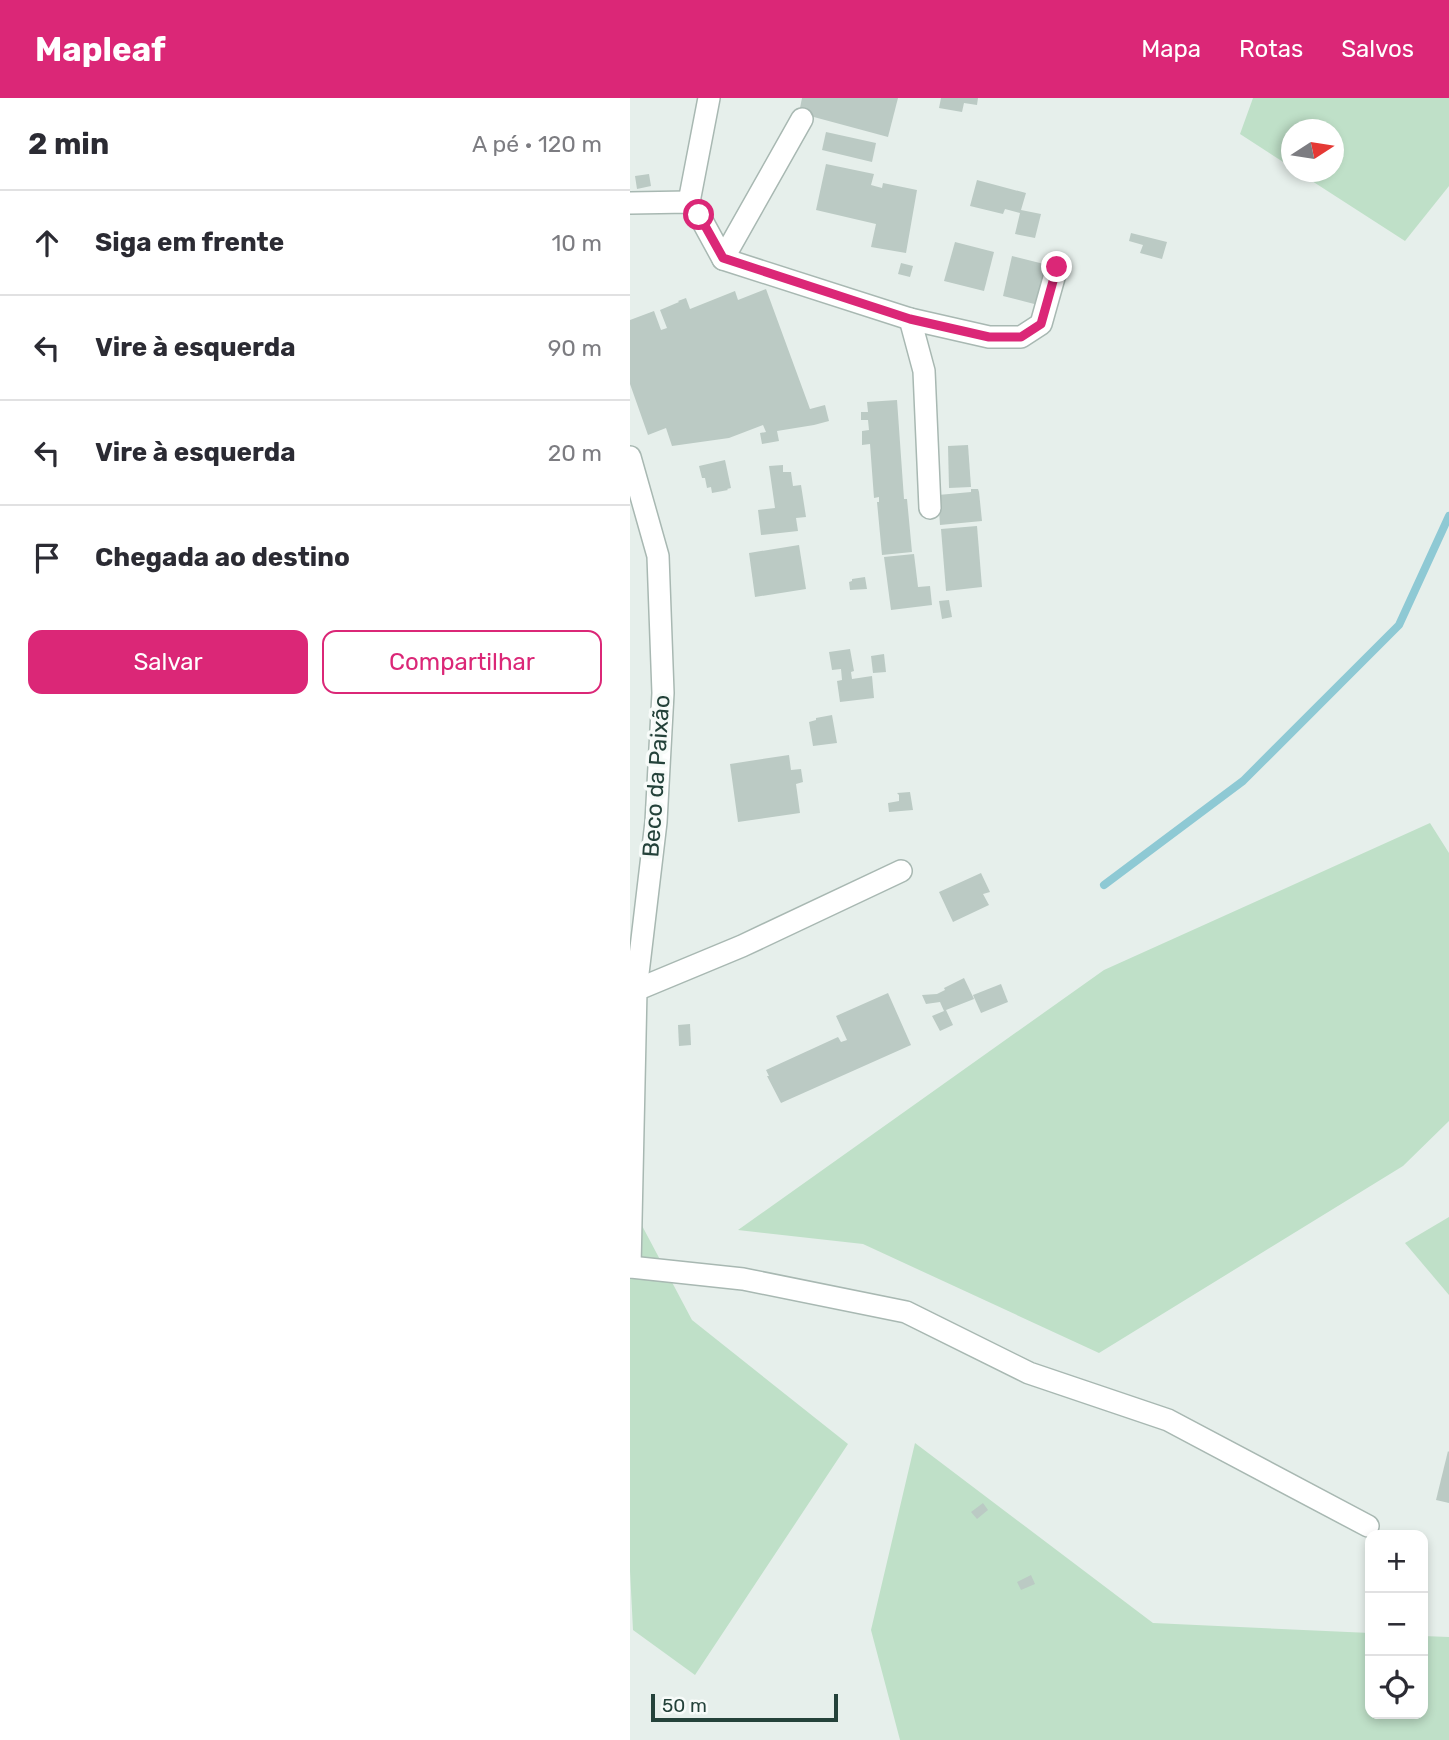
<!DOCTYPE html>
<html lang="pt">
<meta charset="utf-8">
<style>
:root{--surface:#fff;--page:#f2f2f3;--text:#2b2b33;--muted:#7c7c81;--line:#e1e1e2;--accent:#db2777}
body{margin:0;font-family:Rubik,sans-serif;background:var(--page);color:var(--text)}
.controls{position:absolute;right:21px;bottom:21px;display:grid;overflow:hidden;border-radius:14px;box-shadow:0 4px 10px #0003}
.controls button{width:63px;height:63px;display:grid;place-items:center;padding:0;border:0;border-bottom:2px solid var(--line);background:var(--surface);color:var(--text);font:35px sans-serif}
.compass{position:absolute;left:651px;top:21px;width:63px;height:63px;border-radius:50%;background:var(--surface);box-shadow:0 4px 10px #0003;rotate:78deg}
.scale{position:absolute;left:21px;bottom:18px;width:187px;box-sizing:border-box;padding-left:7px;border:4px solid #24423a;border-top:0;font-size:19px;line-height:24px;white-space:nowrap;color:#24423a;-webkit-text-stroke:5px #f7fbf9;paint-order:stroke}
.stop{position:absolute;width:21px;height:21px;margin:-16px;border:5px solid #db2777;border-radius:50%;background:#fff}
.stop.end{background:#db2777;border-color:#fff;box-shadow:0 2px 7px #0008}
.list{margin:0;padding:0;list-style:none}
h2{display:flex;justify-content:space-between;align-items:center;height:91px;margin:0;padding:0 28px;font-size:30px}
h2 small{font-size:23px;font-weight:400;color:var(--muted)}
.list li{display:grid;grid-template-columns:46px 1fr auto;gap:21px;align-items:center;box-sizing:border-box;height:105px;padding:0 28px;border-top:2px solid var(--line)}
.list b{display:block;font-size:26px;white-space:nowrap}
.list em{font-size:23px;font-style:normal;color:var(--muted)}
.actions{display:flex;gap:14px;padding:21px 28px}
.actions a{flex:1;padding:16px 0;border:2px solid var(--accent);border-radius:14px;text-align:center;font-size:24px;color:var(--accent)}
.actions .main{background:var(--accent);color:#fff}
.icon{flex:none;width:38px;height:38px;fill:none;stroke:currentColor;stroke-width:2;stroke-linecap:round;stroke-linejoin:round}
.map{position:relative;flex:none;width:819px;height:1642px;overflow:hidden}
header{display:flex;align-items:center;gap:42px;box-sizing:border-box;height:98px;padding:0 35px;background:var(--accent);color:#fff}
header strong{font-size:33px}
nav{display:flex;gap:38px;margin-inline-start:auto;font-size:24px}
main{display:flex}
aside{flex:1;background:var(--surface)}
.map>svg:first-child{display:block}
.green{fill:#bfe0c8}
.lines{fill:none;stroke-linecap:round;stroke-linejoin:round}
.stream{stroke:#8ec9d4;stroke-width:8}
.building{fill:#bbcac4}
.minor-casing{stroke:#a8b8b2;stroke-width:24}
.minor{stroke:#fff;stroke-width:21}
.route{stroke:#db2777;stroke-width:9}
.labels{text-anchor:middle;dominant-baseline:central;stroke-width:7;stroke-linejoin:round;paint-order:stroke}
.street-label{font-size:23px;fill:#24423a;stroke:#f7fbf9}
</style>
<header>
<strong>Mapleaf</strong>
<nav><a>Mapa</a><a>Rotas</a><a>Salvos</a></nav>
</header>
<main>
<aside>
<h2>2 min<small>A pé · 120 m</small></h2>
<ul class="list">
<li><svg class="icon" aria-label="ahead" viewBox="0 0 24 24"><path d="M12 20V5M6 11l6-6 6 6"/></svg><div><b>Siga em frente</b></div><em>10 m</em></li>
<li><svg class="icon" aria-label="left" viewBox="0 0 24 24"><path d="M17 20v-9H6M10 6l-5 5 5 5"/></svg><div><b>Vire à esquerda</b></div><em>90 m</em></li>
<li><svg class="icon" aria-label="left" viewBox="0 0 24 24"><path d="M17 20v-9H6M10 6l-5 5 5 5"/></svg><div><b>Vire à esquerda</b></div><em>20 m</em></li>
<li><svg class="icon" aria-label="arrive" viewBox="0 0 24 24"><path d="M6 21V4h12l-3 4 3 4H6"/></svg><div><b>Chegada ao destino</b></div></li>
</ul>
<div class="actions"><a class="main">Salvar</a><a>Compartilhar</a></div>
</aside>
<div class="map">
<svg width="819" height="1642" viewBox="0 0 819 1642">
<rect width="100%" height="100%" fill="#e6efeb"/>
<g class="green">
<polygon points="623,0 819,0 819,88 775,143 668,74 704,74 704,32 662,32 661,69 610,36"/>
<polygon points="800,725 819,755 819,1023 773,1068 469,1255 233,1146 108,1132 474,872"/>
<polygon points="0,1105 62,1222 218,1346 65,1577 3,1532 0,1473"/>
<polygon points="819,1119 819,1197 775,1145"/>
<polygon points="285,1345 523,1525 740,1535 740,1616 793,1616 793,1538 819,1539 819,1642 270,1642 241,1532"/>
</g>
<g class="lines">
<polyline class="stream" points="474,787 613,683 769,527 819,418"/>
</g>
<g class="building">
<polygon points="172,0 268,0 258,39 169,15"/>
<polygon points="311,0 348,0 347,7 334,5 332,14 309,10"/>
<polygon points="196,34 246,45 242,64 192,52"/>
<polygon points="196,66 244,76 241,87 252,90 253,85 287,92 276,155 241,149 246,126 186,112"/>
<polygon points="19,76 21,88 7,91 5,78"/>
<polygon points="347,82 396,95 391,112 411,116 405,140 385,136 390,115 375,111 373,116 340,108"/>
<polygon points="501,135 537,144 532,161 510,155 513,147 499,143"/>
<polygon points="325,144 364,154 354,193 314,183"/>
<polygon points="382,158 422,168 412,208 373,198"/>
<polygon points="271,165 283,168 280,179 268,176"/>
<polygon points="136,191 180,311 195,307 199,323 184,327 147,333 149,343 132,346 130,335 136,334 133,327 99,340 42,348 36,330 18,337 0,286 0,222 24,213 31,232 37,230 30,212 49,204 48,203 56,200 60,211 105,193 108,202"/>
<polygon points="267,302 274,401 277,401 282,454 252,457 247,404 249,404 249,399 244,400 240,346 232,347 232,333 239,332 238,322 231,322 231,314 238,314 237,304"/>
<polygon points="338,347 341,389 319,390 318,348"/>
<polygon points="95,362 101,390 97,391 98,392 82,395 81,389 77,390 75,380 72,380 69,368"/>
<polygon points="153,367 153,374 161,374 163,388 171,387 176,419 166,420 168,433 131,437 128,412 145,410 139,368"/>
<polygon points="341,391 348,391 349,394 352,423 310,427 308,397 341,394"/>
<polygon points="347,428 352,489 316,493 311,431"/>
<polygon points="169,447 176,491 125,499 119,455"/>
<polygon points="284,456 288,489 300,488 302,507 261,512 254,459"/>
<polygon points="235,479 237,491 220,492 219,484 222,483 222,481"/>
<polygon points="319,502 322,519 312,521 309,503"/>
<polygon points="220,551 224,573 221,574 222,581 242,578 244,600 210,604 207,583 212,582 211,571 202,572 199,554"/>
<polygon points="254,556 256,574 243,575 241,558"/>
<polygon points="202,617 207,645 183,648 179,624 186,622 186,620"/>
<polygon points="159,657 161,672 171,671 173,684 166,686 170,715 108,724 100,666"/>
<polygon points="280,694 283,712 259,714 258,705 269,703 269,697 267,695"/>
<polygon points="351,775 360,794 353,796 359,807 323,824 309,794"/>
<polygon points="334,880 344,901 316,912 323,927 310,933 302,918 314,913 310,904 296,906 292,897 307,896 315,892 314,890"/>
<polygon points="371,886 378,904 351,915 343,897"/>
<polygon points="258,895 281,947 151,1005 137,978 139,978 136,972 208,939 211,944 217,942 206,918"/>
<polygon points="60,926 61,947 49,948 48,927"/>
<polygon points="818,1353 819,1354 819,1405 806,1402"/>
<polygon points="353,1405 358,1412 347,1421 341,1414"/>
<polygon points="401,1477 405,1486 391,1492 387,1484"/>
</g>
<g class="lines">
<defs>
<g id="minor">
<polyline points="59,104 79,0"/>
<polyline points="0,105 59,104 69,117 93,161 280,221 359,239 391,239 411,226 427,169"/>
<polyline points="93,161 172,21"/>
<polyline points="280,221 294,273 300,410"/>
<polyline points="0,359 28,458 33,595 26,724 6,892 0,1169"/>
<polyline points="6,892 112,848 271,773"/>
<polyline points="0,1169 113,1181 276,1214 399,1275 538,1322 738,1428"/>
</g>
</defs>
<use href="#minor" class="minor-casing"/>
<use href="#minor" class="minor"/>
</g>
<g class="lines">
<polyline class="route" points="69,117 93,160 280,221 359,239 391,239 411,226 427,169"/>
</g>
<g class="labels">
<g class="street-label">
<text transform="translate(26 678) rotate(-86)">Beco da Paixão</text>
</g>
</g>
</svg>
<div class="controls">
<button>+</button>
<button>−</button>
<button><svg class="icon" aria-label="locate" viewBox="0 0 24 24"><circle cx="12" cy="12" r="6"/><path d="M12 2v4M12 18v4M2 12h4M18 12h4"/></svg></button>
</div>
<svg class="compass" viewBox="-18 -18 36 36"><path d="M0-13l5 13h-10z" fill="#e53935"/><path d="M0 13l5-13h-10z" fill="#7c7c81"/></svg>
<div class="scale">50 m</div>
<div class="stop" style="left:69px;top:117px"></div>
<div class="stop end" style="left:427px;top:169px"></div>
</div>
</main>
